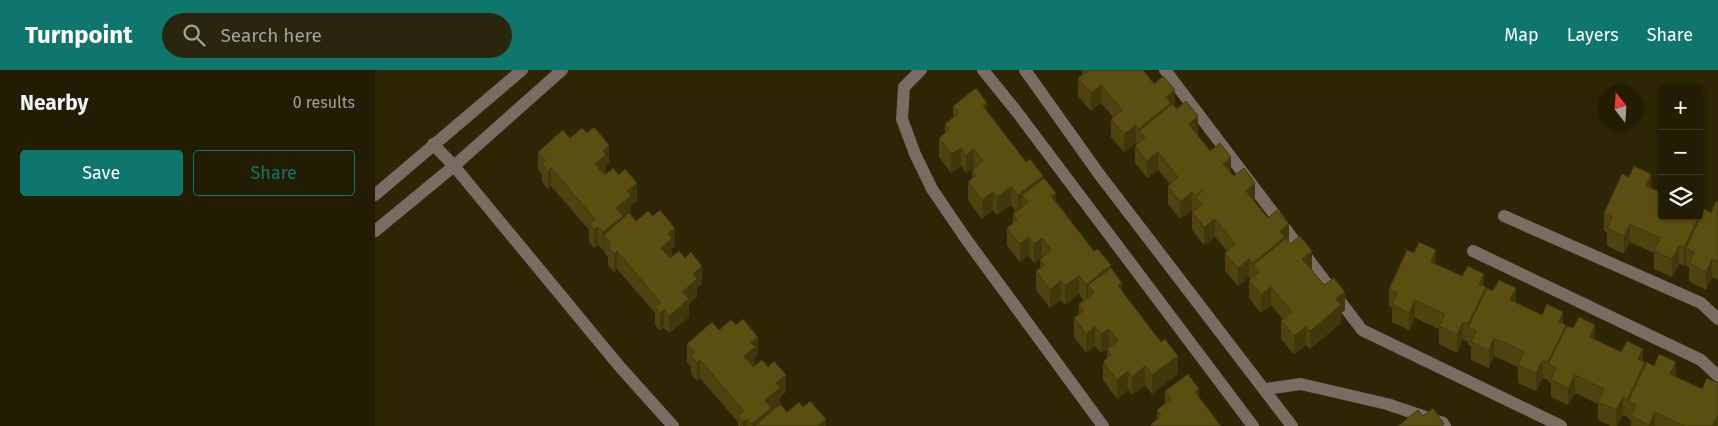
<!DOCTYPE html>
<meta charset="utf-8">
<style>
:root{--surface:#221c03;--page:#2a250d;--text:#f1f3f6;--muted:#a2a19a;--line:#3f3a25;--accent:#0f766e}
body{margin:0;font-family:"Fira Sans",sans-serif;background:var(--page);color:var(--text)}
.controls{position:absolute;right:15px;top:15px;display:grid;overflow:hidden;border-radius:5px;box-shadow:0 1px 4px #0004}
.controls button{width:45px;height:45px;display:grid;place-items:center;padding:0;border:0;border-bottom:1px solid var(--line);background:var(--surface);color:var(--text);font:25px sans-serif}
.compass{position:absolute;left:1223px;top:15px;width:45px;height:45px;border-radius:50%;background:var(--surface);box-shadow:0 1px 4px #0004;rotate:343deg}
.list{margin:0;padding:0;list-style:none}
h2{display:flex;justify-content:space-between;align-items:center;height:65px;margin:0;padding:0 20px;font-size:21px}
h2 small{font-size:16px;font-weight:400;color:var(--muted)}
.actions{display:flex;gap:10px;padding:15px 20px}
.actions a{flex:1;padding:11px 0;border:1px solid var(--accent);border-radius:5px;text-align:center;font-size:18px;color:var(--accent)}
.actions .main{background:var(--accent);color:#fff}
.icon{flex:none;width:28px;height:28px;fill:none;stroke:currentColor;stroke-width:2;stroke-linecap:round;stroke-linejoin:round}
.map{position:relative;flex:none;width:1343px;height:356px;overflow:hidden}
header{display:flex;align-items:center;gap:30px;box-sizing:border-box;height:70px;padding:0 25px;background:var(--accent);color:#fff}
header strong{font-size:24px}
nav{display:flex;gap:28px;margin-inline-start:auto;font-size:18px}
.search{width:350px;height:45px;background:var(--page);display:flex;align-items:center;gap:12px;box-sizing:border-box;padding:0 18px;border-radius:28px;color:var(--muted);font-size:19px}
main{display:flex}
aside{flex:1;background:var(--surface)}
.map>svg:first-child{display:block}
.lines{fill:none;stroke-linecap:round;stroke-linejoin:round}
.minor{stroke:#7a6b63;stroke-width:12}
.tertiary{stroke:#7a6b63;stroke-width:12}
.wall{fill:#4e430f}
.shaded-wall{fill:#40370c}
.building{fill:#5b4e11;stroke:#40370c}
</style>
<header>
<strong>Turnpoint</strong>
<div class="search"><svg class="icon" aria-label="search" viewBox="0 0 24 24"><circle cx="10" cy="10" r="6"/><path d="M15 15l6 6"/></svg>Search here</div>
<nav><a>Map</a><a>Layers</a><a>Share</a></nav>
</header>
<main>
<aside>
<h2>Nearby<small>0 results</small></h2>
<ul class="list">
</ul>
<div class="actions"><a class="main">Save</a><a>Share</a></div>
</aside>
<div class="map">
<svg width="1343" height="356" viewBox="0 0 1343 356">
<rect width="100%" height="100%" fill="#2d2504"/>
<g class="lines">
<g class="minor">
<polyline points="546,0 529,17 527,49 540,84 557,119 591,169 728,356"/>
<polyline points="790,0 987,260 1186,356"/>
<polyline points="58,74 79,96 245,297 298,356"/>
<polyline points="1129,146 1326,233 1343,249"/>
<polyline points="1098,181 1326,290 1343,306"/>
<polyline points="891,319 926,314 1012,334 1068,353 1070,356"/>
</g>
<g class="tertiary">
<polyline points="608,0 642,42 878,356"/>
<polyline points="650,0 724,104 917,356"/>
<polyline points="0,125 147,0"/>
<polyline points="0,161 79,96 187,0"/>
</g>
</g>
<g class="wall">
<polygon points="707,0 768,0 823,64 822,65 835,81 880,131 879,132 893,148 937,198 936,199 970,240 966,243 966,253 935,279 931,275 919,284 906,269 906,251 908,249 896,235 886,243 874,228 874,210 876,209 874,207 863,216 850,201 850,183 852,181 840,167 829,175 817,160 817,142 818,141 817,140 805,149 793,134 793,116 795,114 783,100 772,108 760,93 760,76 762,74 761,73 749,82 736,67 736,49 738,47 726,33 716,41 703,26 703,8 707,5"/>
<polygon points="578,36 612,41 651,92 668,109 681,131 719,181 736,198 747,221 803,304 777,324 770,315 757,325 753,320 742,329 728,310 728,292 732,288 732,279 734,278 726,283 720,276 711,283 699,267 699,248 704,244 704,234 709,231 704,224 690,235 686,230 675,238 661,220 661,201 665,198 665,189 667,187 659,193 654,186 645,192 632,176 632,158 638,153 638,144 641,142 636,135 622,145 618,140 607,149 593,130 593,112 597,109 597,100 599,98 591,103 586,96 576,103 564,87 564,68 570,64 570,54 578,48"/>
<polygon points="195,68 234,93 231,95 231,103 229,105 262,131 256,135 256,144 255,144 261,151 300,176 297,178 297,186 295,188 327,213 322,218 322,227 314,234 314,247 294,263 289,258 285,261 280,255 280,243 242,199 239,202 233,195 233,187 229,182 229,179 228,180 223,175 219,178 214,172 214,160 176,116 173,119 167,112 167,104 163,100 163,82"/>
<polygon points="1276,118 1287,146 1324,140 1326,146 1336,143 1343,132 1343,210 1337,207 1331,220 1314,211 1314,197 1311,196 1311,191 1309,196 1304,194 1297,207 1279,199 1279,183 1255,172 1249,184 1232,176 1232,162 1229,161 1229,143"/>
<polygon points="1061,194 1109,216 1111,220 1141,232 1167,245 1188,254 1191,258 1220,269 1246,282 1268,291 1270,295 1301,306 1343,356 1256,356 1256,350 1253,349 1253,345 1253,347 1248,345 1242,356 1236,356 1223,350 1223,334 1200,323 1193,335 1176,327 1176,313 1173,312 1173,310 1168,308 1161,321 1143,313 1143,297 1119,286 1114,298 1096,290 1096,276 1093,275 1093,272 1088,269 1082,283 1064,274 1064,259 1040,248 1034,260 1017,252 1017,238 1014,236 1014,219"/>
<polygon points="344,260 383,285 380,287 380,295 378,297 411,322 405,327 405,334 412,342 428,337 451,356 363,356 363,352 325,308 322,311 316,304 316,297 312,292 312,274"/>
<polygon points="790,321 824,327 846,356 776,356 776,354 782,350 782,340 790,333"/>
</g>
<g class="shaded-wall">
<polygon points="726,15 726,33 716,41 716,23"/>
<polygon points="800,20 800,38 770,68 764,61 764,59 791,27"/>
<polygon points="612,33 612,52 608,36"/>
<polygon points="823,46 823,64 814,72 814,54"/>
<polygon points="761,55 761,73 749,82 749,64"/>
<polygon points="234,75 234,93 231,95 231,103 220,112 220,94 228,81"/>
<polygon points="586,78 586,96 576,103 576,84"/>
<polygon points="599,79 599,98 591,103 591,85"/>
<polygon points="783,82 783,100 772,108 772,91"/>
<polygon points="856,87 856,105 848,94"/>
<polygon points="176,98 176,116 173,119 173,101"/>
<polygon points="1276,104 1276,122 1271,116"/>
<polygon points="668,106 668,125 653,132 647,125 647,141 643,144 643,125"/>
<polygon points="262,113 262,131 256,135 256,144 229,165 229,179 228,180 228,162 252,121"/>
<polygon points="880,113 880,131 871,139 871,121"/>
<polygon points="636,117 636,135 622,145 622,127"/>
<polygon points="618,122 618,140 607,149 607,130"/>
<polygon points="817,122 817,140 805,149 805,132"/>
<polygon points="681,123 681,141 676,126"/>
<polygon points="1324,128 1324,145 1326,141 1326,159 1311,178 1311,191 1309,196 1309,178 1319,146 1324,146"/>
<polygon points="840,149 840,167 829,175 829,157"/>
<polygon points="914,154 914,172 878,195 878,211 878,193 905,161"/>
<polygon points="1255,154 1255,172 1249,184 1249,166"/>
<polygon points="223,157 223,175 219,178 219,160"/>
<polygon points="300,158 300,176 297,178 297,186 286,196 286,178 293,164"/>
<polygon points="654,167 654,186 645,192 645,174"/>
<polygon points="667,168 667,187 659,193 659,174"/>
<polygon points="1304,176 1304,194 1297,207 1297,189"/>
<polygon points="1061,180 1061,198 1056,192"/>
<polygon points="242,181 242,199 239,202 239,184"/>
<polygon points="937,181 937,198 927,206 927,189"/>
<polygon points="874,189 874,207 863,216 863,198"/>
<polygon points="1337,189 1337,207 1331,220 1331,202"/>
<polygon points="736,195 736,214 719,223 713,215 713,232 711,233 711,215"/>
<polygon points="327,196 327,213 322,218 322,227 314,234 314,247 294,263 294,246 318,204"/>
<polygon points="1109,204 1109,221 1111,217 1111,235 1093,257 1093,254 1104,214"/>
<polygon points="704,206 704,224 690,235 690,216"/>
<polygon points="686,211 686,230 675,238 675,220"/>
<polygon points="747,213 747,232 743,216"/>
<polygon points="896,217 896,235 886,243 886,225"/>
<polygon points="1141,218 1141,236 1135,230"/>
<polygon points="970,222 970,240 966,243 966,253 935,279 935,261 961,229"/>
<polygon points="1040,230 1040,248 1034,260 1034,243"/>
<polygon points="289,240 289,258 285,261 285,243"/>
<polygon points="1188,242 1188,259 1191,255 1191,273 1173,294 1173,310 1173,292 1184,252"/>
<polygon points="1088,252 1088,269 1082,283 1082,265"/>
<polygon points="1220,255 1220,273 1215,267"/>
<polygon points="720,257 720,276 711,283 711,264"/>
<polygon points="931,257 931,275 919,284 919,266"/>
<polygon points="734,259 734,277 726,283 726,264"/>
<polygon points="383,267 383,285 380,287 380,295 369,304 369,286 376,273"/>
<polygon points="1119,268 1119,286 1114,298 1114,281"/>
<polygon points="1268,279 1268,297 1270,292 1270,310 1253,331 1253,347 1253,329 1263,289"/>
<polygon points="803,286 803,304 777,324 777,305"/>
<polygon points="325,290 325,308 322,311 322,293"/>
<polygon points="1168,290 1168,308 1161,321 1161,303"/>
<polygon points="1301,292 1301,310 1295,304"/>
<polygon points="770,296 770,315 757,325 757,307"/>
<polygon points="753,301 753,320 742,329 742,310"/>
<polygon points="411,305 411,322 405,327 405,336 380,356 377,356 377,354 401,313"/>
<polygon points="1200,305 1200,323 1193,335 1193,318"/>
<polygon points="824,319 824,338 820,322"/>
<polygon points="1248,327 1248,345 1242,356 1241,356 1241,340"/>
<polygon points="1280,342 1280,356 1274,356 1274,355"/>
<polygon points="1343,345 1343,356 1338,356"/>
<polygon points="372,349 372,356 368,356 368,352"/>
<polygon points="451,349 451,356 444,356 444,355"/>
</g>
<g class="building">
<polygon points="713,0 768,0 779,14 788,6 800,20 791,27 796,33 764,59 761,55 749,64 736,49 747,40 726,15 716,23 703,8 713,1"/>
<polygon points="601,18 612,33 608,36 651,92 655,89 668,106 643,125 636,117 622,127 618,122 607,130 593,112 601,105 597,100 608,91 599,79 591,85 586,78 576,84 564,68 574,60 570,54 584,43 578,36"/>
<polygon points="811,31 823,46 814,54 835,81 845,73 856,87 848,94 859,106 869,98 880,113 871,121 893,148 902,140 914,154 905,161 910,167 878,193 874,189 863,198 850,183 860,174 840,149 829,157 817,142 827,135 821,127 828,120 821,126 817,122 805,132 793,116 803,107 783,82 772,91 760,76 770,68 764,61 797,34 802,39"/>
<polygon points="219,57 234,75 228,81 231,85 220,94 230,105 238,98 244,105 250,99 262,113 252,121 256,126 241,138 248,146 228,162 223,157 219,160 214,154 220,149 176,98 173,101 167,94 170,90 163,82 188,60 195,68 207,58 212,63"/>
<polygon points="1259,96 1276,104 1271,116 1287,123 1287,146 1324,146 1309,178 1304,176 1297,189 1279,181 1285,168 1255,154 1249,166 1232,158 1237,147 1229,143 1247,104 1254,107"/>
<polygon points="669,108 681,123 676,126 719,181 723,179 736,195 711,215 704,206 690,216 686,211 675,220 661,201 669,195 665,189 676,180 667,168 659,174 654,167 645,174 632,158 642,150 638,144 653,132 647,125"/>
<polygon points="1341,131 1343,132 1343,192 1337,189 1331,202 1314,193 1319,182 1311,178 1329,139 1336,143"/>
<polygon points="285,140 300,158 293,164 297,168 286,178 295,188 304,181 310,188 316,182 327,196 318,204 322,209 307,222 314,229 294,246 289,240 285,243 280,237 285,232 242,181 239,184 233,177 236,173 229,165 254,143 261,151 273,141 278,146"/>
<polygon points="925,166 937,181 927,189 949,215 959,208 970,222 961,229 966,235 935,261 931,257 919,266 906,251 917,242 896,217 886,225 874,210 884,202 878,195 911,168 915,174"/>
<polygon points="1044,172 1061,180 1056,192 1087,206 1093,196 1109,204 1104,214 1111,217 1093,254 1088,252 1082,265 1064,256 1070,244 1040,230 1034,243 1017,234 1022,223 1014,219 1032,180 1039,183"/>
<polygon points="736,198 747,213 743,216 786,272 790,269 803,286 777,305 770,296 757,307 753,301 742,310 728,292 736,285 732,279 743,271 734,259 726,264 720,257 711,264 699,248 709,240 704,234 719,223 713,215"/>
<polygon points="1124,210 1141,218 1135,230 1167,245 1172,234 1188,242 1184,252 1191,255 1173,292 1168,290 1161,303 1143,295 1149,282 1119,268 1114,281 1096,272 1101,261 1093,257 1112,218 1118,221"/>
<polygon points="1204,247 1220,255 1215,267 1246,282 1252,271 1268,279 1263,289 1270,292 1253,329 1248,327 1241,340 1223,332 1229,319 1200,305 1193,318 1176,309 1181,298 1173,294 1192,256 1198,258"/>
<polygon points="368,249 383,267 376,273 380,277 369,286 378,297 387,290 393,297 399,291 411,305 401,313 405,318 390,330 396,338 377,354 372,349 368,352 363,346 369,341 325,290 322,293 316,286 319,282 312,274 337,252 344,260 356,250 361,255"/>
<polygon points="1284,284 1301,292 1295,304 1327,319 1332,308 1343,313 1343,345 1338,356 1309,356 1280,342 1274,355 1256,346 1261,335 1253,331 1272,292 1279,296"/>
<polygon points="813,304 824,319 820,322 846,356 778,356 776,354 786,346 782,340 796,329 790,321"/>
<polygon points="435,331 451,349 444,355 445,356 380,356 405,334 412,342 424,332 428,337"/>
<polygon points="1058,338 1069,354 1066,356 1023,356 1043,340 1048,346"/>
</g>
</svg>
<div class="controls">
<button>+</button>
<button>−</button>
<button><svg class="icon" aria-label="layers" viewBox="0 0 24 24"><path d="M12 4l9 5-9 5-9-5zM3 14l9 5 9-5"/></svg></button>
</div>
<svg class="compass" viewBox="-18 -18 36 36"><path d="M0-13l5 13h-10z" fill="#e53935"/><path d="M0 13l5-13h-10z" fill="#a2a19a"/></svg>
</div>
</main>
